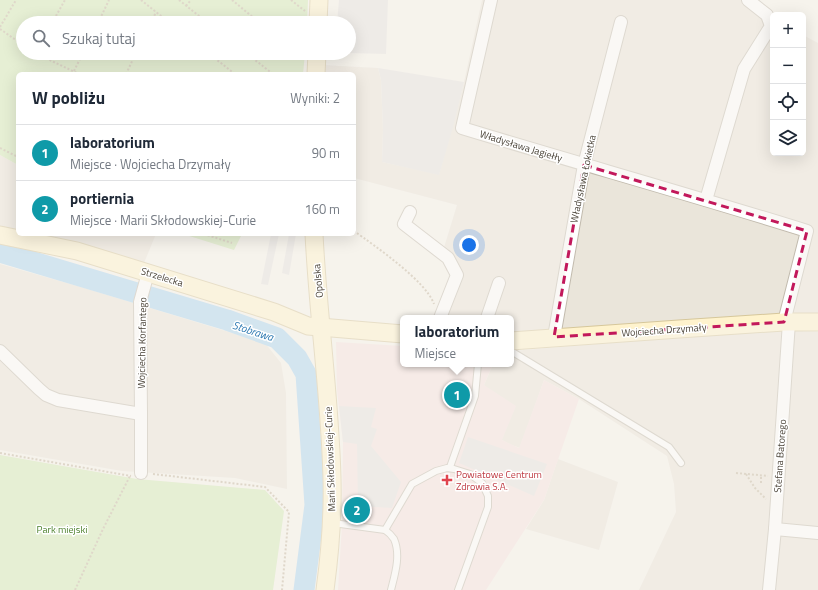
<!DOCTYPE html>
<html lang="pl">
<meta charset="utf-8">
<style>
:root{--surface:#fff;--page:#f6f6f7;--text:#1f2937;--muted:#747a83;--line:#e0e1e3;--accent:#ea580c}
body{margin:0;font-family:"Titillium Web",sans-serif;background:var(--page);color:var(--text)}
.controls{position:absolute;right:12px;top:12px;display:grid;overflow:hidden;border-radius:6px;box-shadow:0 4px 16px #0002}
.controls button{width:36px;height:36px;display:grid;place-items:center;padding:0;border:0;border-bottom:1px solid var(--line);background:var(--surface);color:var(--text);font:20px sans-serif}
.you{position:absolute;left:469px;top:245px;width:14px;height:14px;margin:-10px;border:3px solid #fff;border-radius:50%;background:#1a73e8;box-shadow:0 0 0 6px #1a73e833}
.badge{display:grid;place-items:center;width:26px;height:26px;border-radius:50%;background:var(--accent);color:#fff;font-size:13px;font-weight:700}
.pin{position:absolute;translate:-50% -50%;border:2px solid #fff;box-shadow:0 1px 4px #0006}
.popup{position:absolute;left:400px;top:315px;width:114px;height:52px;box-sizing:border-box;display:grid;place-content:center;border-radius:6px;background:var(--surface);filter:drop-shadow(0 1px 3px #0005);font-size:13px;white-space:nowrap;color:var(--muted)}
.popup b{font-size:15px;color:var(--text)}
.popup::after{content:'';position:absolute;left:50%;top:100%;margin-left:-8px;border:8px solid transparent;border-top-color:var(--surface)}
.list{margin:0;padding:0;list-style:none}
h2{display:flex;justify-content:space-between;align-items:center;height:52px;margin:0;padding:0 16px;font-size:17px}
h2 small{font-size:13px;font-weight:400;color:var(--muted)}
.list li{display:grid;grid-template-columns:26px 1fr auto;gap:12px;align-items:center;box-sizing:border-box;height:56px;padding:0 16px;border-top:1px solid var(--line)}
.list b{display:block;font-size:15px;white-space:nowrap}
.list p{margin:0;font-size:13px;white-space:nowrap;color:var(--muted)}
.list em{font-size:13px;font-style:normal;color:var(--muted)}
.icon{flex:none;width:22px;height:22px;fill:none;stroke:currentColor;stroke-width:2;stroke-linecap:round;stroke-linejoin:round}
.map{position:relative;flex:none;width:818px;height:590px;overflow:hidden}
.search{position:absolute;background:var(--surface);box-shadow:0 4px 16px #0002;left:16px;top:16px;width:340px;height:44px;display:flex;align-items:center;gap:10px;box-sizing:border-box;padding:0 14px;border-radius:22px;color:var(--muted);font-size:15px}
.panel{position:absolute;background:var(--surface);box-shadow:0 4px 16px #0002;left:16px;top:72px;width:340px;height:164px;border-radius:6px}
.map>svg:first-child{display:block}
.residential{fill:#eae5da}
.medical{fill:#f6e3e0}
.green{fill:#d2eab5}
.parking{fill:#e5e3e0}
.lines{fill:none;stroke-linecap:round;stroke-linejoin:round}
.river{stroke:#a9d4f2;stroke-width:21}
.lane-casing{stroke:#c2bbae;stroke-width:8}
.street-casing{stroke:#c2bbae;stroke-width:14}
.secondary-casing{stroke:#d6c79b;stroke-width:19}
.path{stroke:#c4b79f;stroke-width:2;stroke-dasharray:2 2;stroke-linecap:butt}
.lane{stroke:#fff;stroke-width:6}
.street{stroke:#fff;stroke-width:12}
.secondary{stroke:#fff3cd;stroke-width:17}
.marked{fill:none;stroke:#c2185b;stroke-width:3;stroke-dasharray:8 5;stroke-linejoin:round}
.health-dot{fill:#e0444e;stroke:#fff;stroke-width:1.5}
.labels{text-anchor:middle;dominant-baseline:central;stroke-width:3;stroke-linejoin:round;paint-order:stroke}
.street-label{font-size:10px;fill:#4b4439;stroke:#fff}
.health-label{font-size:10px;fill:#be3a42;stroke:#fff;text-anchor:start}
.park-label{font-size:10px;fill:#4a7f2a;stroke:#fff}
.water-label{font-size:11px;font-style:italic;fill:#2e7ab2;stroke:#fff}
</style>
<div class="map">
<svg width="818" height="590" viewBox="0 0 818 590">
<rect width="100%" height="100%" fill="#f6f3ec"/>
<g class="residential">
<polygon points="482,0 743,0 773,17 773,153 803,153 803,35 818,43 818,315 810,314 711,318 511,333 511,318 439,318 455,272 442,254 457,205 354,178 354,74 322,74 322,65 378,68 381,80 383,130 382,162 439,174 464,82"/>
<polygon points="0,155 18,165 18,230 0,226"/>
<polygon points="32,234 156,234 144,263"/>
<polygon points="0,264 81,287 265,343 281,363 286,393 287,489 235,478 122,471 0,450"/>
<polygon points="773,330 818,332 818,590 639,590 676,512 674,484 667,456 579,399 544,380 520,448 509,444 502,440 484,385 493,364 511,364 511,351"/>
<polygon points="558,459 618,482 599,550 526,529 544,500"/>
</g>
<polygon class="medical" points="336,342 403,346 403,364 493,364 484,385 516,406 502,440 519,448 544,380 579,399 544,500 486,590 338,590 342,524 343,442 337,390"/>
<g class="green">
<polygon points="0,0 308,0 307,23 23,23 23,53 305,53 303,74 18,74 18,165 0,155"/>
<polygon points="183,234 242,234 234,250"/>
<polygon points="0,455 137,479 265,490 284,511 273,590 0,590"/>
</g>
<g class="parking">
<polygon points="339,0 388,0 386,54 349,53 349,23 337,23"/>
<polygon points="378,68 464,82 453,127 439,175 382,162 383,130 381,80"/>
<polygon points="271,234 279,234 268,285 261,284"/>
<polygon points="289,234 296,234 289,275 282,273"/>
<polygon points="339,406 376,408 371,427 377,429 371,446 401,482 392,508 358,506 357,444 343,442"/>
<polygon points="468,437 547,464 534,496 459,463"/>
</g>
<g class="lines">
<polyline class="river" points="0,252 227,320 277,338 297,358 306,374 315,505 304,590"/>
<defs>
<g id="lane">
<polyline points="511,351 669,447 681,463"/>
<polyline points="450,467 475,396 478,364"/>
<path d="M333 523 385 530C388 532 392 536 394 539 401 555 395 574 391 590"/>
<polyline points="385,530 412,484 436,471 447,468 454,469 470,474 482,483 488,496 488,507 458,590"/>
</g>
<g id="street">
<path d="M491 0 462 128C577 163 692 195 807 231L784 322"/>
<polyline points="706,200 744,69 771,26 767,15 748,0"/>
<polyline points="410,212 404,224 448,258 457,275 440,318"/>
<polyline points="487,318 499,283"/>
<polyline points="554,337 584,165 621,22"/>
<polyline points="0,351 39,389 46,395 58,400 141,414 140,302 148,273"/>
<polyline points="141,414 141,473"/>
<polyline points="775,529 818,533"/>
<polyline points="769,590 775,529 789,322"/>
</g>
<g id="secondary">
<polyline points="318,23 319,0"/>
<polyline points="316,74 317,53"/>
<path d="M314 234C318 316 330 397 332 478 333 516 330 553 325 590"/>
<polyline points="0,235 77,251 274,312 308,326 403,334"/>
<polyline points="511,341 679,329 784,322 818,322"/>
</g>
</defs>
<use href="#lane" class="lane-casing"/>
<use href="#street" class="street-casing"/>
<use href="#secondary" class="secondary-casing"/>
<g class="path">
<polyline points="141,0 170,23"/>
<polyline points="179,0 208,23"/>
<polyline points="232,0 260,23"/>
<polyline points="291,0 305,11"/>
<polyline points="186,6 191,0"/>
<polyline points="52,23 65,0"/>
<polyline points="98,23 109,0"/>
<polyline points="151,23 156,12"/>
<polyline points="0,27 16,0"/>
<polyline points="0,29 23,45"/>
<polyline points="35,53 79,74"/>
<polyline points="208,53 235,74"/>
<polyline points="246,53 273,74"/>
<polyline points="298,53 300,54"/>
<polyline points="74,71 83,53"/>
<polyline points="126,74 136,53"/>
<polyline points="0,148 18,157"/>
<path d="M354 231C375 246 426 281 434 304"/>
<polyline points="204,234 232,243"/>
<polyline points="0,453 131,476"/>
<polyline points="736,473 768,476"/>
<polyline points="153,474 265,487 289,512 282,590"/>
<polyline points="746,474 755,488 766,499"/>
<polyline points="761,483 761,476"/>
<polyline points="75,590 103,529 130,476"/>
</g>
<use href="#lane" class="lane"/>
<use href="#street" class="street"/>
<use href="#secondary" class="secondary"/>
</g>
<path d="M0 0H818V590H0ZM584 165 807 231 784 322 554 337Z" fill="#f6f3ec" fill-opacity=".55" fill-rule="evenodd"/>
<path class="marked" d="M584 165 807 231 784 322 554 337Z"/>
<path class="health-dot" d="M445 474h4v4h4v4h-4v4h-4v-4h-4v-4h4z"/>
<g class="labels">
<g class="street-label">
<text transform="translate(521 146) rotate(17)">Władysława Jagiełły</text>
<text transform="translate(583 179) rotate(-78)">Władysława Łokietka</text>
<text transform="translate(162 277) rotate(17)">Strzelecka</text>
<text transform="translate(318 281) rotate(-95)">Opolska</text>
<text transform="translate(664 330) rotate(-4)">Wojciecha Drzymały</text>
<text transform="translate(142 343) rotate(-89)">Wojciecha Korfantego</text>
<text transform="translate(780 456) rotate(-86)">Stefana Batorego</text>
<text transform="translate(330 459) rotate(-92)">Marii Skłodowskiej-Curie</text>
</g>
<g class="health-label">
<text x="456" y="474">Powiatowe Centrum<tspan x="456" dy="12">Zdrowia S.A.</tspan></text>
</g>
<g class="park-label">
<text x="62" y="529">Park miejski</text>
</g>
<g class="water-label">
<text transform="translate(253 331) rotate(18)">Stobrawa</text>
</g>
</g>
</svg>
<div class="controls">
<button>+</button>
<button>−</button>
<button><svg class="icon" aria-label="locate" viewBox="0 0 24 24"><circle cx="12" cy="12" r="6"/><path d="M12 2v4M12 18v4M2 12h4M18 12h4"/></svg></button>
<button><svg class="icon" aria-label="layers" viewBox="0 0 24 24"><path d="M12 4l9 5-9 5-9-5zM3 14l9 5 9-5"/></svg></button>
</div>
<div class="you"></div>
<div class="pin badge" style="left:457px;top:395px;background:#0f9aa8">1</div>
<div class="popup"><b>laboratorium</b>Miejsce</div>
<div class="pin badge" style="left:357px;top:510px;background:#0f9aa8">2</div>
<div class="search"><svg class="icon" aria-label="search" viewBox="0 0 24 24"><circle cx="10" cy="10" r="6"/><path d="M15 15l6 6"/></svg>Szukaj tutaj</div>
<section class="panel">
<h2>W pobliżu<small>Wyniki: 2</small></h2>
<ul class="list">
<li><span class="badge" style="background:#0f9aa8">1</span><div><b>laboratorium</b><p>Miejsce · Wojciecha Drzymały</p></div><em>90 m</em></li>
<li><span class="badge" style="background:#0f9aa8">2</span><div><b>portiernia</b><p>Miejsce · Marii Skłodowskiej-Curie</p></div><em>160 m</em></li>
</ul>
</section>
</div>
